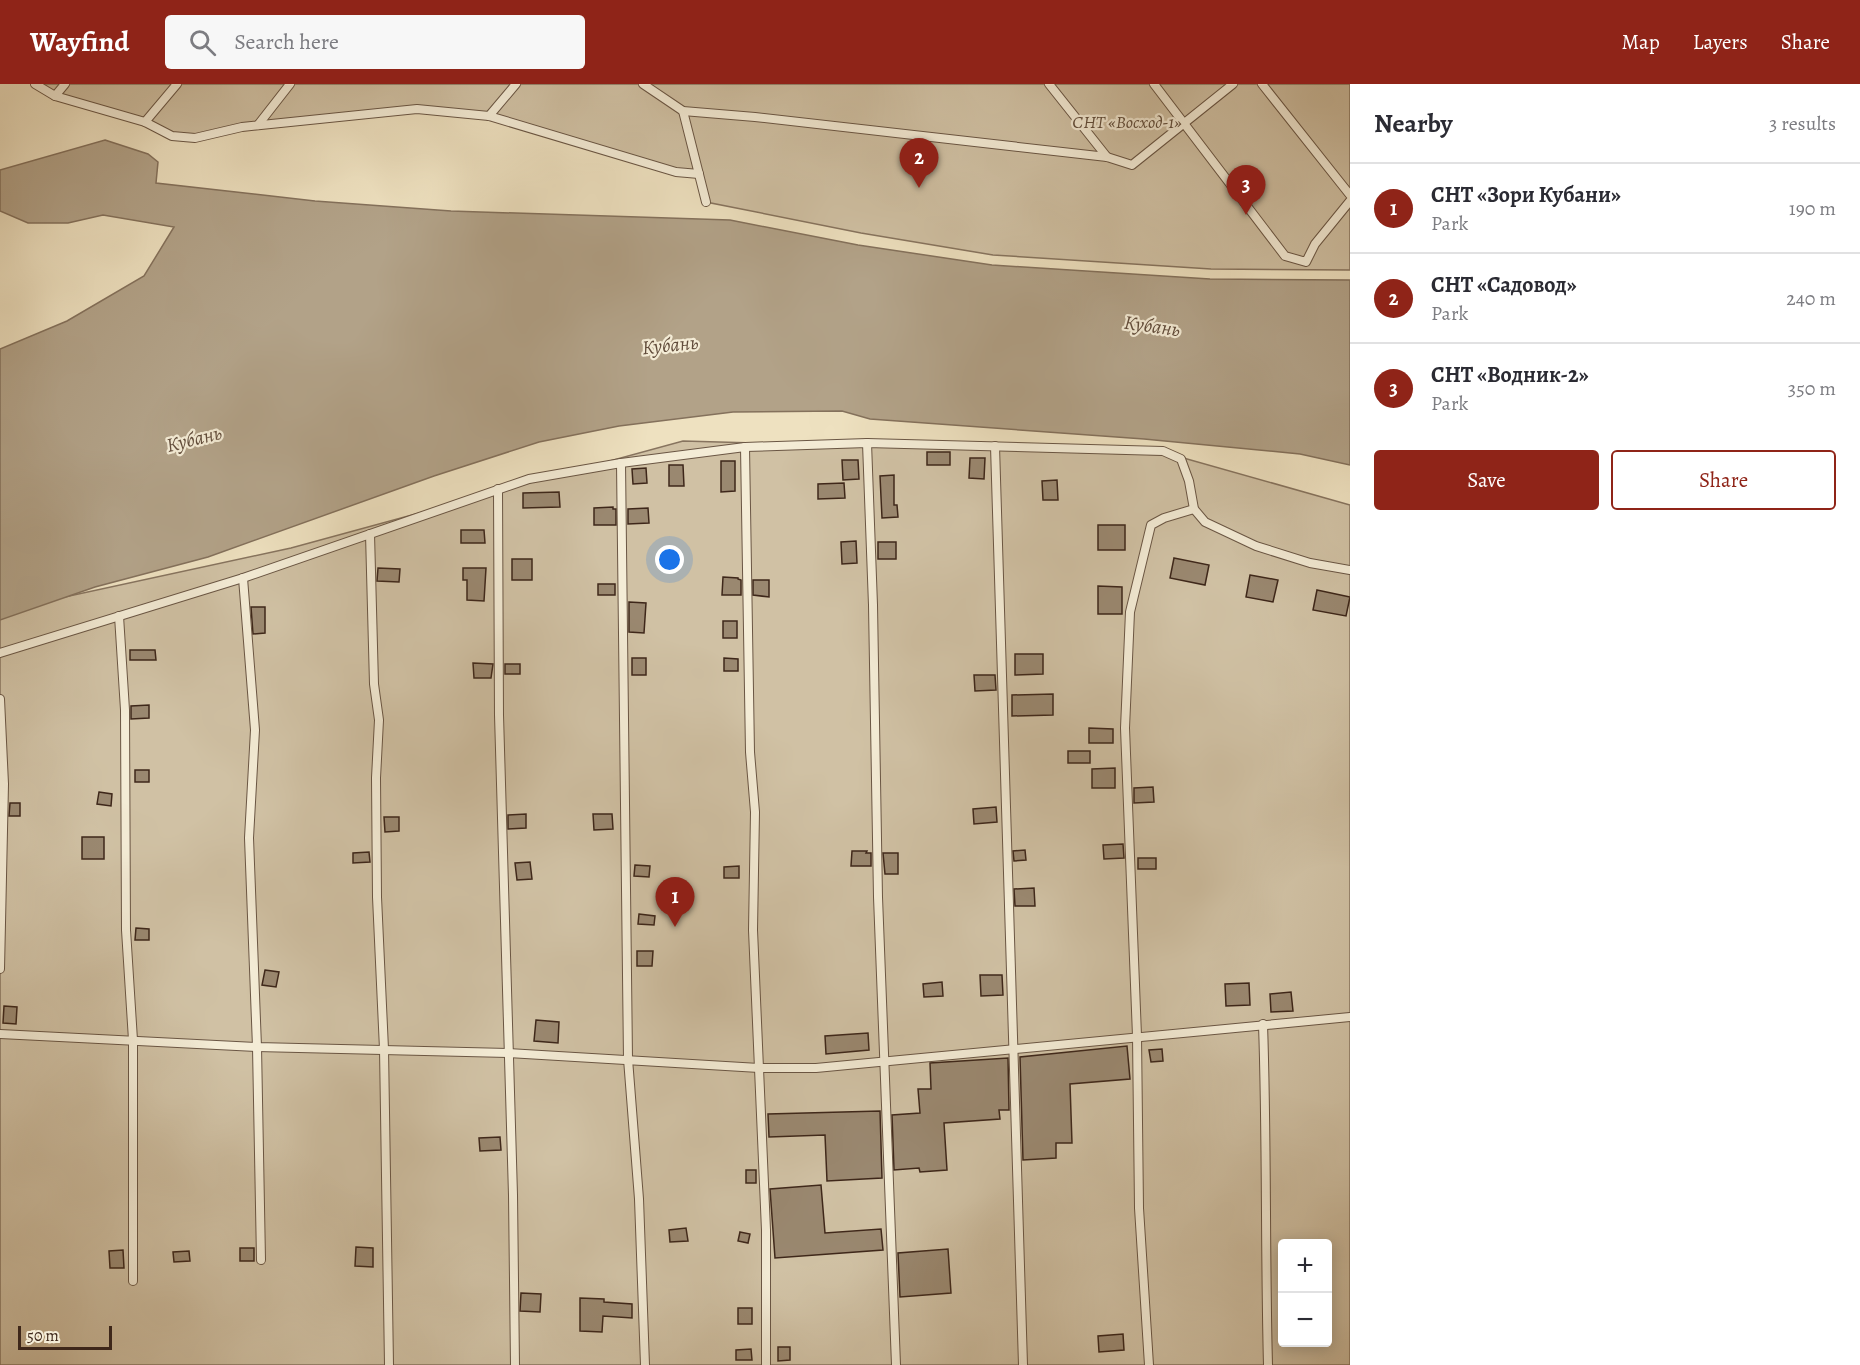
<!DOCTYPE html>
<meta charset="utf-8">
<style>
:root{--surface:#fff;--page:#f7f7f7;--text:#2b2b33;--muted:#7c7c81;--line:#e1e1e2;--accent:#8f2418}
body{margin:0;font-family:Alegreya,serif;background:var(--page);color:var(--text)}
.controls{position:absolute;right:18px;bottom:18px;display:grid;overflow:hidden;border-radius:6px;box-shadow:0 3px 15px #0003}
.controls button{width:54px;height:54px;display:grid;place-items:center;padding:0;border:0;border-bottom:2px solid var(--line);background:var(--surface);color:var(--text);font:30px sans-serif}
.scale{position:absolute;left:18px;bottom:15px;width:94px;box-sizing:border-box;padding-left:6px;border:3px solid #3e271a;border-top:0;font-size:16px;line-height:21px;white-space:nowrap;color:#3e271a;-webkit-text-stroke:4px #f4ecd6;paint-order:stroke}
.you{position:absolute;left:670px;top:476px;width:21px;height:21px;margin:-15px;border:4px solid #fff;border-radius:50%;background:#1a73e8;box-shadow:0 0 0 9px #1a73e833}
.badge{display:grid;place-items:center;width:39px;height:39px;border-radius:50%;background:var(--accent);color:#fff;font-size:20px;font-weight:700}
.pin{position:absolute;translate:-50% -50px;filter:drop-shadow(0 2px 3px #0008)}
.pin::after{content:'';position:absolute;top:32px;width:21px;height:18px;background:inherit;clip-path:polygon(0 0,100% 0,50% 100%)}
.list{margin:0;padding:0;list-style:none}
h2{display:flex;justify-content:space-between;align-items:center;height:78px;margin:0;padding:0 24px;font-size:26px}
h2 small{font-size:20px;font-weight:400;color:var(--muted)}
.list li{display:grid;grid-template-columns:39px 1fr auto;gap:18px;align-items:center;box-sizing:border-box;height:90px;padding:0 24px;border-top:2px solid var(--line)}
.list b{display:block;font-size:22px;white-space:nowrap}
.list p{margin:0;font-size:20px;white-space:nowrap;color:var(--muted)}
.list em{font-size:20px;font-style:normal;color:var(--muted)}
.actions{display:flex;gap:12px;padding:18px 24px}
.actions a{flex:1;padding:14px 0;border:2px solid var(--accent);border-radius:6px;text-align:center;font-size:21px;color:var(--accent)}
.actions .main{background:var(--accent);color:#fff}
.icon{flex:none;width:33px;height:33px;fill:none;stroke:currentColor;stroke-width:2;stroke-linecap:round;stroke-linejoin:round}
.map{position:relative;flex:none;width:1350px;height:1281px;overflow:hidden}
header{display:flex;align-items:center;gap:36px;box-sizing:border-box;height:84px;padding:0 30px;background:var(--accent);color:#fff}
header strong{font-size:28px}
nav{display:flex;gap:33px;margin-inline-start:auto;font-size:21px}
.search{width:420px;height:54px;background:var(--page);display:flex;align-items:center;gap:15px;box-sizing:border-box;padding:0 21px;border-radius:6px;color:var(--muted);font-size:22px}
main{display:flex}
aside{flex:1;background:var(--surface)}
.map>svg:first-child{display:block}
.green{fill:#d0c1a4;stroke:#87745f;stroke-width:1.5;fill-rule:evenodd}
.water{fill:#b2a288;stroke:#84715c;stroke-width:1.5}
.building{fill:#9a8870;stroke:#3e271a;stroke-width:1.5}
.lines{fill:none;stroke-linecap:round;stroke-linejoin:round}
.lane-casing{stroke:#6a5644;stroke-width:10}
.lane{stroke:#f4ecd6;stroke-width:8}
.labels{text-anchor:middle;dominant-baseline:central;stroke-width:4.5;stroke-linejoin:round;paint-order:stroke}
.park-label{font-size:18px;font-style:italic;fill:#624e3c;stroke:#f4ecd6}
.water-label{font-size:20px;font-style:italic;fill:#614c3b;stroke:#f4ecd6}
</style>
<header>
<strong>Wayfind</strong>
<div class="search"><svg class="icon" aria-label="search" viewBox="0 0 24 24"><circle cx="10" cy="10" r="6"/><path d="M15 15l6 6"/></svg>Search here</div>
<nav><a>Map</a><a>Layers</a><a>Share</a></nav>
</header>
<main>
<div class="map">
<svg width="1350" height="1281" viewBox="0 0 1350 1281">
<rect width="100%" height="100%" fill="#eee1c0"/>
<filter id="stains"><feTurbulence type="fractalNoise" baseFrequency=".00333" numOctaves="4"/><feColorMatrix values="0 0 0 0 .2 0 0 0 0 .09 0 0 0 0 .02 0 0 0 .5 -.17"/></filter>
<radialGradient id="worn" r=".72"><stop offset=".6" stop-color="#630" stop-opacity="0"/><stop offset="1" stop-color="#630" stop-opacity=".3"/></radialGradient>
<g class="green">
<polygon points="35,0 1350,0 1350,186 1211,185 993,171 861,149 706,118 698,90 676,88 489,32 417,25 258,41 195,54 172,52 145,38 55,12"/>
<path d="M683 357 1173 371 1350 421V1281H0V527L291 464ZM1282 1160H1328V1258H1282Z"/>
</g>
<polygon class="water" points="105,56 148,70 158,78 156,99 315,117 451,127 730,136 858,161 992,181 1210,195 1350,196 1350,381 1300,370 1144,355 870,335 842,327 733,328 619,342 539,358 434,392 208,473 95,503 0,536 0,265 67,237 144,192 174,143 103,131 68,139 28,139 0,127 0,86"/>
<g class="building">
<rect x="927" y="368" width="23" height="13"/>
<polygon points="970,374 985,374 984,395 969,394"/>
<polygon points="842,376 858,376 859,395 843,396"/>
<polygon points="721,377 735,377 735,407 721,408"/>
<polygon points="669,381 683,381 684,402 669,402"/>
<polygon points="646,384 647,399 633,400 632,385"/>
<polygon points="894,391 894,421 897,421 898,433 882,434 880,392"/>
<polygon points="1057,396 1058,416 1043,416 1042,397"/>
<polygon points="844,399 845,414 818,415 818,400"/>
<polygon points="559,408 560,423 523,424 523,409"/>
<polygon points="613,423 613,425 616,425 616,441 594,441 594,424"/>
<polygon points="648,424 649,439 628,440 628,425"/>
<rect x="1098" y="441" width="27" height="25"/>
<polygon points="461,446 484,446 485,459 461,459"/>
<polygon points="856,457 857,479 842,480 841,458"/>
<rect x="878" y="458" width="18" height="17"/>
<polygon points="1174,474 1209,481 1205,501 1170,494"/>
<rect x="512" y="475" width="20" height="21"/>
<polygon points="378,484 400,485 399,498 377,497"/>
<polygon points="463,484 486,484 484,517 467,516 467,496 463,496"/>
<polygon points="1250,491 1278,496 1273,518 1246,513"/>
<polygon points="723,493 738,494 738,495 741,496 741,511 722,511"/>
<polygon points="753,496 769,496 769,513 753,511"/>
<rect x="598" y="500" width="17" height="11"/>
<polygon points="1098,502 1122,503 1122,530 1098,530"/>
<polygon points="1317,506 1350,513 1346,532 1313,526"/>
<polygon points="629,518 646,519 644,549 629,548"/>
<polygon points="251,523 265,523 265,549 253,550"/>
<rect x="723" y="537" width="14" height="17"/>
<polygon points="130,566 155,566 156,576 130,576"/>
<polygon points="1015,570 1043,570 1043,590 1015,591"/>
<rect x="632" y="574" width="14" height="17"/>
<polygon points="724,574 738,575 738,587 724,587"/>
<polygon points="473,579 493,580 491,594 474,594"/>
<rect x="505" y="580" width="15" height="10"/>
<polygon points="974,591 995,591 996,606 975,607"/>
<polygon points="1053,610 1053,631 1012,632 1012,611"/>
<polygon points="149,621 149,634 131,635 131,622"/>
<polygon points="1089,644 1113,645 1113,659 1089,659"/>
<rect x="1068" y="667" width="22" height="12"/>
<polygon points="1115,684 1115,704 1092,704 1092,685"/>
<rect x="135" y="686" width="14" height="12"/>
<polygon points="1153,703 1154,718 1134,719 1134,704"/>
<polygon points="99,708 112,710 111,722 97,720"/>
<polygon points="10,719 20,719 20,732 9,732"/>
<polygon points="996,723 997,738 974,740 973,725"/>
<polygon points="526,730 526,744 508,745 508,731"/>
<polygon points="593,730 612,730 613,745 594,746"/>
<polygon points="384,733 399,733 399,747 385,748"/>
<rect x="82" y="753" width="22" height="22"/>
<polygon points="1123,760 1124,774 1104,775 1103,761"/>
<polygon points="1025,766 1026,776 1014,777 1013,767"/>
<polygon points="852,767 867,767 866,769 871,769 871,782 851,782"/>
<polygon points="369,768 370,778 353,779 353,769"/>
<polygon points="883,769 898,769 898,790 885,790"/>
<rect x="1138" y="774" width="18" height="11"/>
<polygon points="530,778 532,795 517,796 515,779"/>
<polygon points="635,781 650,782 649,793 634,792"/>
<polygon points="739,782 739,794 724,794 724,783"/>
<polygon points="1034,804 1035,822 1015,822 1014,805"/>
<polygon points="639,830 655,832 654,841 638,840"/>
<polygon points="136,844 149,845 149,856 135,856"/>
<polygon points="637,867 653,867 652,882 637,882"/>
<polygon points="265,886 279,888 276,903 262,901"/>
<polygon points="980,891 1002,891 1003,911 981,912"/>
<polygon points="942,898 943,912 924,913 923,900"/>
<polygon points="1249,899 1250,921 1226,922 1225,900"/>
<polygon points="1291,908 1293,927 1271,928 1270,910"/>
<polygon points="4,922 17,923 16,940 3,939"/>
<polygon points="536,936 559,938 558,959 534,957"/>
<polygon points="868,949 869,966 826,970 825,952"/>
<polygon points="1127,962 1130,995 1070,1000 1072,1059 1056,1059 1056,1074 1023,1076 1020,973"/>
<polygon points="1162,965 1163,977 1151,978 1149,966"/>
<polygon points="1008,974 1009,1026 999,1026 1000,1035 944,1039 947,1086 920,1088 919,1084 894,1086 892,1031 920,1029 918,1005 931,1005 930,979"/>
<polygon points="880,1027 882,1094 827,1097 825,1051 769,1053 768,1030"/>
<polygon points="500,1053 501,1066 480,1067 479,1054"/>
<rect x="746" y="1086" width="10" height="13"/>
<polygon points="821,1101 825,1149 881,1145 883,1166 775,1174 770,1105"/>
<polygon points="686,1144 688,1157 670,1158 669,1146"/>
<polygon points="740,1148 750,1150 748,1159 738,1157"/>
<polygon points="356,1163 373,1164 373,1183 355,1182"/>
<rect x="240" y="1164" width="14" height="13"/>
<polygon points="948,1165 951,1209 900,1213 898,1169"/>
<polygon points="123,1166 124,1184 110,1184 109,1167"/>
<polygon points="189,1167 190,1177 174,1178 173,1168"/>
<polygon points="521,1209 541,1210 540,1228 520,1227"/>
<polygon points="580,1214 604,1215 604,1218 632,1220 632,1234 603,1232 602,1248 580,1247"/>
<rect x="738" y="1224" width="14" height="16"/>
<polygon points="1123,1250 1124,1266 1099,1268 1098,1252"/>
<polygon points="778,1263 790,1263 790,1276 778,1277"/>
<polygon points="751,1265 752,1276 736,1276 736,1266"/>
</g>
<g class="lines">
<defs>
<g id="lane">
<polyline points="35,0 55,12 145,38 172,52 195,54 242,43 417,25 489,32 676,88 699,90"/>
<polyline points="643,0 683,27 755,33 1107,73 1132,81 1233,0"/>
<polyline points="1049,0 1107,73"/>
<polyline points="1154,0 1285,172 1306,178 1315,160 1350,117"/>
<polyline points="1262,0 1350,111"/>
<polyline points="55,12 65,0"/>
<polyline points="683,27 706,118"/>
<polyline points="489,32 516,0"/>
<polyline points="145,38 177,0"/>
<polyline points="258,41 290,0"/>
<polyline points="867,359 873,521 878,813 896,1281"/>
<polyline points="995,362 1023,1281"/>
<polyline points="745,363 750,668 755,728 753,846 766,1146 766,1281"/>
<polyline points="621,379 628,975 639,1115 645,1281"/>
<polyline points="498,405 499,631 513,1111 515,1281"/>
<polyline points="370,450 374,600 379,636 376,694 377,813 384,965 389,1281"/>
<polyline points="243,494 255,646 249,754 257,963 261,1176"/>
<polyline points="119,532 125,626 126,846 133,956 133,1197"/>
<polyline points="0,569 243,494 529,395 621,379 745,363 867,359 1163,367 1181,375 1189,397 1194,425 1205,438 1256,462 1310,479 1350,486"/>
<polyline points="0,615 4,700 0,885"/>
<path d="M1263 940C1267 1054 1265 1167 1268 1281"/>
<polyline points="0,950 257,963 508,969 759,984 816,984 1350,933"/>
<polyline points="1149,1281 1139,1124 1137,952 1125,644 1130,528 1151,441 1164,434 1194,425"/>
</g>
</defs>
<use href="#lane" class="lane-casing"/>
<use href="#lane" class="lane"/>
</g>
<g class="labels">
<g class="park-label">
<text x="1127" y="38">СНТ «Восход-1»</text>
</g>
<g class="water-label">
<text transform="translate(1152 242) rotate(8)">Кубань</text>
<text transform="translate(670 261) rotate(-6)">Кубань</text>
<text transform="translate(194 355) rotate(-14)">Кубань</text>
</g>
</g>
<rect width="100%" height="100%" filter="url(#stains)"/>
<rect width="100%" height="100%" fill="url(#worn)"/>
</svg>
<div class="controls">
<button>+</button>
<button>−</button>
</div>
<div class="scale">50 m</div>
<div class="you"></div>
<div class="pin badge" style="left:675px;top:843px">1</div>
<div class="pin badge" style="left:919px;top:104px">2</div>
<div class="pin badge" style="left:1246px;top:131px">3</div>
</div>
<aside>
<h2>Nearby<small>3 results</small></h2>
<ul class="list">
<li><span class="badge">1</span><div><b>СНТ «Зори Кубани»</b><p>Park</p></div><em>190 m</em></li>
<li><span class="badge">2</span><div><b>СНТ «Садовод»</b><p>Park</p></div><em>240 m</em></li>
<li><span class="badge">3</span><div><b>СНТ «Водник-2»</b><p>Park</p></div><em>350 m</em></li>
</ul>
<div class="actions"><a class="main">Save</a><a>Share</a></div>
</aside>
</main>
